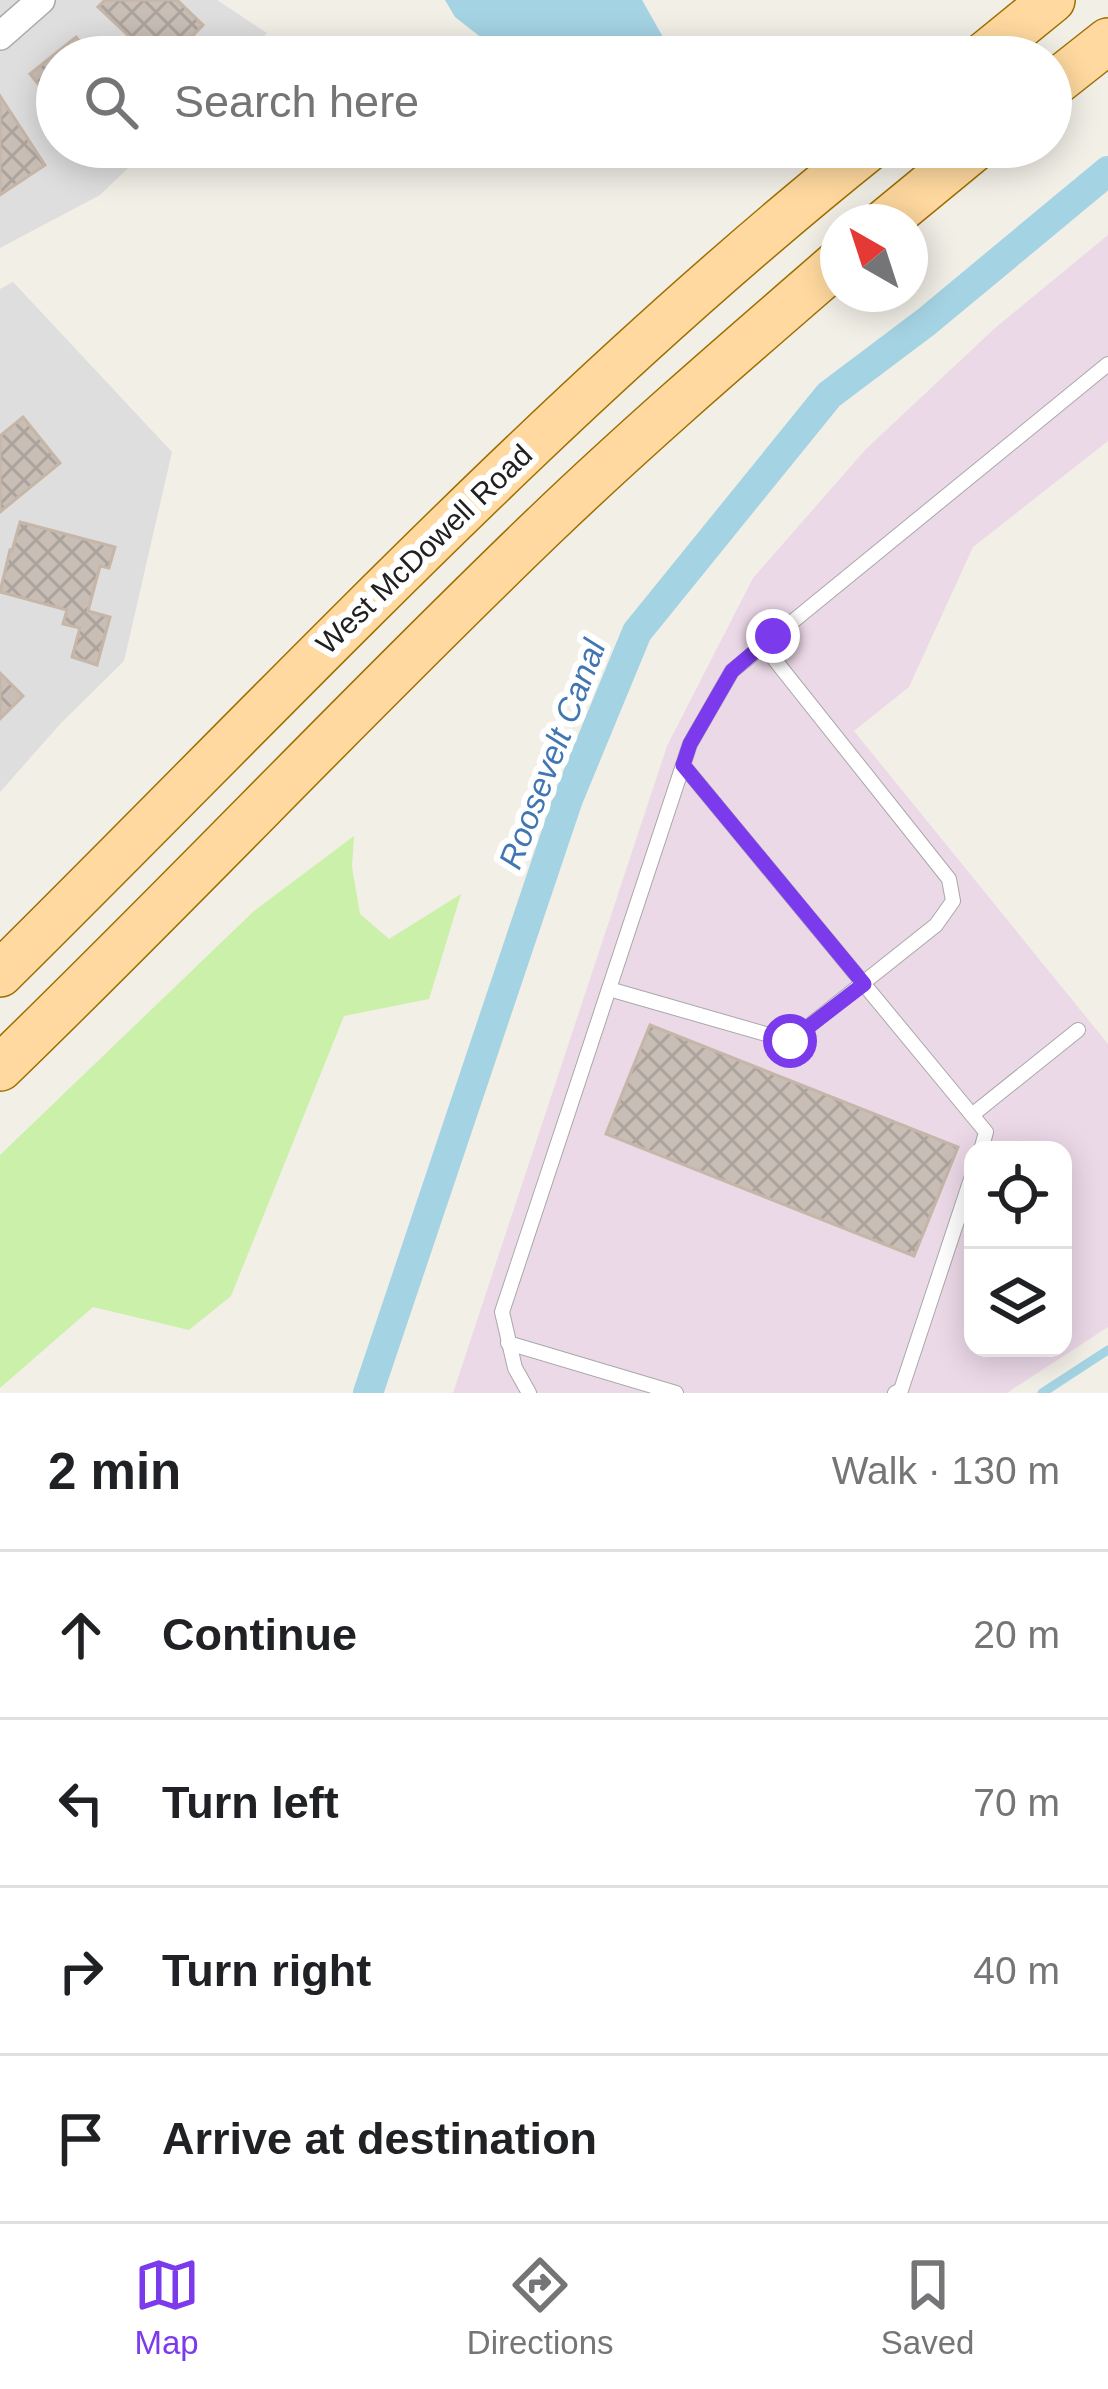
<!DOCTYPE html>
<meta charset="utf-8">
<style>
:root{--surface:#fff;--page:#f2f2f2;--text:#202124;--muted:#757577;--line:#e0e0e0;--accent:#7c3aed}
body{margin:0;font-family:Arial,sans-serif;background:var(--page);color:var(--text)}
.controls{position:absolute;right:36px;bottom:36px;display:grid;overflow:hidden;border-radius:24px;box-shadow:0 6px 30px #0003}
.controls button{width:108px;height:108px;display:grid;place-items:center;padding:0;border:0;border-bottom:3px solid var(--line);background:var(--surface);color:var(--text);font:60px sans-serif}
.compass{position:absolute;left:820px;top:204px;width:108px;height:108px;border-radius:50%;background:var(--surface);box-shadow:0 6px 30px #0003;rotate:321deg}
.stop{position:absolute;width:36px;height:36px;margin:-27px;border:9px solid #7c3aed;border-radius:50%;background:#fff}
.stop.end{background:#7c3aed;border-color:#fff;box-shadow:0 3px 12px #0008}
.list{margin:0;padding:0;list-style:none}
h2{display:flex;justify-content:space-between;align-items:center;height:156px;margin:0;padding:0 48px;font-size:51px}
h2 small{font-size:39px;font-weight:400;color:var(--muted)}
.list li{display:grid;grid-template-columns:78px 1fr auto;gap:36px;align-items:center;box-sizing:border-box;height:168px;padding:0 48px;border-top:3px solid var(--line)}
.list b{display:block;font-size:45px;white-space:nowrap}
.list em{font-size:39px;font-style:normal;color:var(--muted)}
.icon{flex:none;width:66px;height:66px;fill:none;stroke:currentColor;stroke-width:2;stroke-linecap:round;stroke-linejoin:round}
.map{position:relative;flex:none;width:1108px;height:1393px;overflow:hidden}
.search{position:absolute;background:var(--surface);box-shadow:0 6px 30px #0003;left:36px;right:36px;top:36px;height:132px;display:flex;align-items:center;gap:30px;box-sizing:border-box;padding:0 42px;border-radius:66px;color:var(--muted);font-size:45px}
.sheet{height:828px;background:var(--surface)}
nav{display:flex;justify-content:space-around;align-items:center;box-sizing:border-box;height:168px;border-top:3px solid var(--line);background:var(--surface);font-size:33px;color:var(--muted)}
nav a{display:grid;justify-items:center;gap:6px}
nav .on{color:var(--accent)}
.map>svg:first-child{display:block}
.residential{fill:#dfdede}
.industrial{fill:#ecd9e8;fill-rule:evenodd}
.grass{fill:#caf0a9}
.water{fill:#a4d3e3}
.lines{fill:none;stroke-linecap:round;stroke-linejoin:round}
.stream{stroke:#a4d3e3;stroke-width:9}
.canal{stroke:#a4d3e3;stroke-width:30}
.building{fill:url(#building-cross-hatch);stroke:#c6b6a8;stroke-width:3}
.service-casing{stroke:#a8a8a8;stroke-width:16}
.minor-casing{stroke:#a8a8a8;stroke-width:30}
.primary-casing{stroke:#9e6f00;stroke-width:48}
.service{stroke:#fff;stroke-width:14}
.minor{stroke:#fff;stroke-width:27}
.primary{stroke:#ffd99f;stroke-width:45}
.route{stroke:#7c3aed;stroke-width:15}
.labels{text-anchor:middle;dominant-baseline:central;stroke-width:12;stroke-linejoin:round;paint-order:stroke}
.street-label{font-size:30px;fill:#212121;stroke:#fff}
.water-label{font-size:33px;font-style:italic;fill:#4076b2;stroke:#fff}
</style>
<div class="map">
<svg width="1108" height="1393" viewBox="0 0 1108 1393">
<defs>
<pattern id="building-cross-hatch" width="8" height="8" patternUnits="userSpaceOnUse" patternTransform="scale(3)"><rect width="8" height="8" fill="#c8beb6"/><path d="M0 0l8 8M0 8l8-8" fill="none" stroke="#aca39c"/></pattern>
</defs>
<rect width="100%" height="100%" fill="#f2efe7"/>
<g class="residential">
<polygon points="0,0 217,0 267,33 243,57 57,57 57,147 150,147 100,195 0,248"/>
<polygon points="13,282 172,452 124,661 61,723 0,792 0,289"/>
</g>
<path class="industrial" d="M1108 235V441L973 547 909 687 854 731 1108 1044V1327L1007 1393H453L667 746 753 578 866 449 995 328ZM973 1150H1063V1348H973Z"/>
<polygon class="grass" points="354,836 352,867 360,914 389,939 461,894 429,999 344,1016 231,1296 189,1330 93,1307 0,1388 0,1155 254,911"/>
<polygon class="water" points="445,0 642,0 663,37 663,57 506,57 455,17"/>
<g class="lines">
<polyline class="stream" points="1042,1393 1108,1350"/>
<polyline class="canal" points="368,1393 568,799 637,632 829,395 926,322 1108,171"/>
</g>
<g class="building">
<polygon points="105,0 177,0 203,25 172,57 151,57 98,7"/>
<polygon points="76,37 92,57 57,57 57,107 30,74"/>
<polygon points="0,96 45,165 0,195"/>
<polygon points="23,417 60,463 0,512 0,436"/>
<polygon points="20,522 115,547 109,568 100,566 88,611 110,617 97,665 72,657 80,628 63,624 67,610 0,592 10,550 12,551"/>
<polygon points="0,673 23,696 0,719"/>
<polygon points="650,1025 958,1147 914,1256 606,1134"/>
</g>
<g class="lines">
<defs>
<g id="service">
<polyline points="683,765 986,1132 981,1150"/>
<polyline points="609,989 790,1041 936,925 953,901 949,879 763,645"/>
<polyline points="972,1115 1078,1030"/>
<polyline points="508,1343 676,1393"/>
<polyline points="529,1393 515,1368 502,1312 690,744 732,671 1108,364"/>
<polyline points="895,1393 901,1390 973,1173"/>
</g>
<polyline id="minor" points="0,36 41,0"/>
<g id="primary">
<polyline points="982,57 1052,0"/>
<polyline points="1051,86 1108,41"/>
<polyline points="885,222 976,147"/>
<path d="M0 974C284 693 557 398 870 147"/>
<path d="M0 1068C185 889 361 701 547 523 641 433 740 348 838 263"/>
</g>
</defs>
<use href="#service" class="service-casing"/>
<use href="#minor" class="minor-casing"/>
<use href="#primary" class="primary-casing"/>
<use href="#service" class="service"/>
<use href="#minor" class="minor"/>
<use href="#primary" class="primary"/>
</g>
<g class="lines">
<polyline class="route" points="773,636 732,671 690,744 683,765 864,984 790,1041"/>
</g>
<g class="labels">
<g class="street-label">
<text transform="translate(424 549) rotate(-44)">West McDowell Road</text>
</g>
<g class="water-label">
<text transform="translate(552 754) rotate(-69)">Roosevelt Canal</text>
</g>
</g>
</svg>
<div class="controls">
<button><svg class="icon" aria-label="locate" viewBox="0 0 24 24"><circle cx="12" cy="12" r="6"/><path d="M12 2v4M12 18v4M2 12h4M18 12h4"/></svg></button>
<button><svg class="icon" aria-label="layers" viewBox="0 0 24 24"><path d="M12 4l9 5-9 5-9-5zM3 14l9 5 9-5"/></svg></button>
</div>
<svg class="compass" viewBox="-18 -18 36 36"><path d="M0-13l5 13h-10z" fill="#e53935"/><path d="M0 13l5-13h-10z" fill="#757577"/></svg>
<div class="stop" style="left:790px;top:1041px"></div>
<div class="stop end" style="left:773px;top:636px"></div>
<div class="search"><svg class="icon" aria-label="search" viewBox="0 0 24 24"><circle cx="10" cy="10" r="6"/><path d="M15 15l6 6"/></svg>Search here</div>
</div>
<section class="sheet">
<h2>2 min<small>Walk · 130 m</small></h2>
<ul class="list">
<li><svg class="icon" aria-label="ahead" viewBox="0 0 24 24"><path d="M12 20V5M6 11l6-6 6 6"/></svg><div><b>Continue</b></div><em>20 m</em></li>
<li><svg class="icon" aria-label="left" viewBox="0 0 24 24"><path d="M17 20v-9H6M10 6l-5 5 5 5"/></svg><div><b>Turn left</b></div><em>70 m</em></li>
<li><svg class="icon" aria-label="right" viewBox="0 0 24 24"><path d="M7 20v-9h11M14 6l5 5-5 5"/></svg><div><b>Turn right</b></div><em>40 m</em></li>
<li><svg class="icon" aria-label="arrive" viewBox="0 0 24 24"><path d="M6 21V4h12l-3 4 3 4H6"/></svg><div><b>Arrive at destination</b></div></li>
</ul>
</section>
<nav>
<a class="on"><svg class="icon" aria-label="map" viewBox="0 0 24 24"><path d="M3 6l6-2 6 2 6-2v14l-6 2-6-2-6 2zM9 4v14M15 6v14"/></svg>Map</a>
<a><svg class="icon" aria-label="directions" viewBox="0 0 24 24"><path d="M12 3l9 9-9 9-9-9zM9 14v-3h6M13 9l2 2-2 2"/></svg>Directions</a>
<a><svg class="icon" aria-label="saved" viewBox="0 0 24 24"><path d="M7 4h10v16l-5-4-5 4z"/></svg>Saved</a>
</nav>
